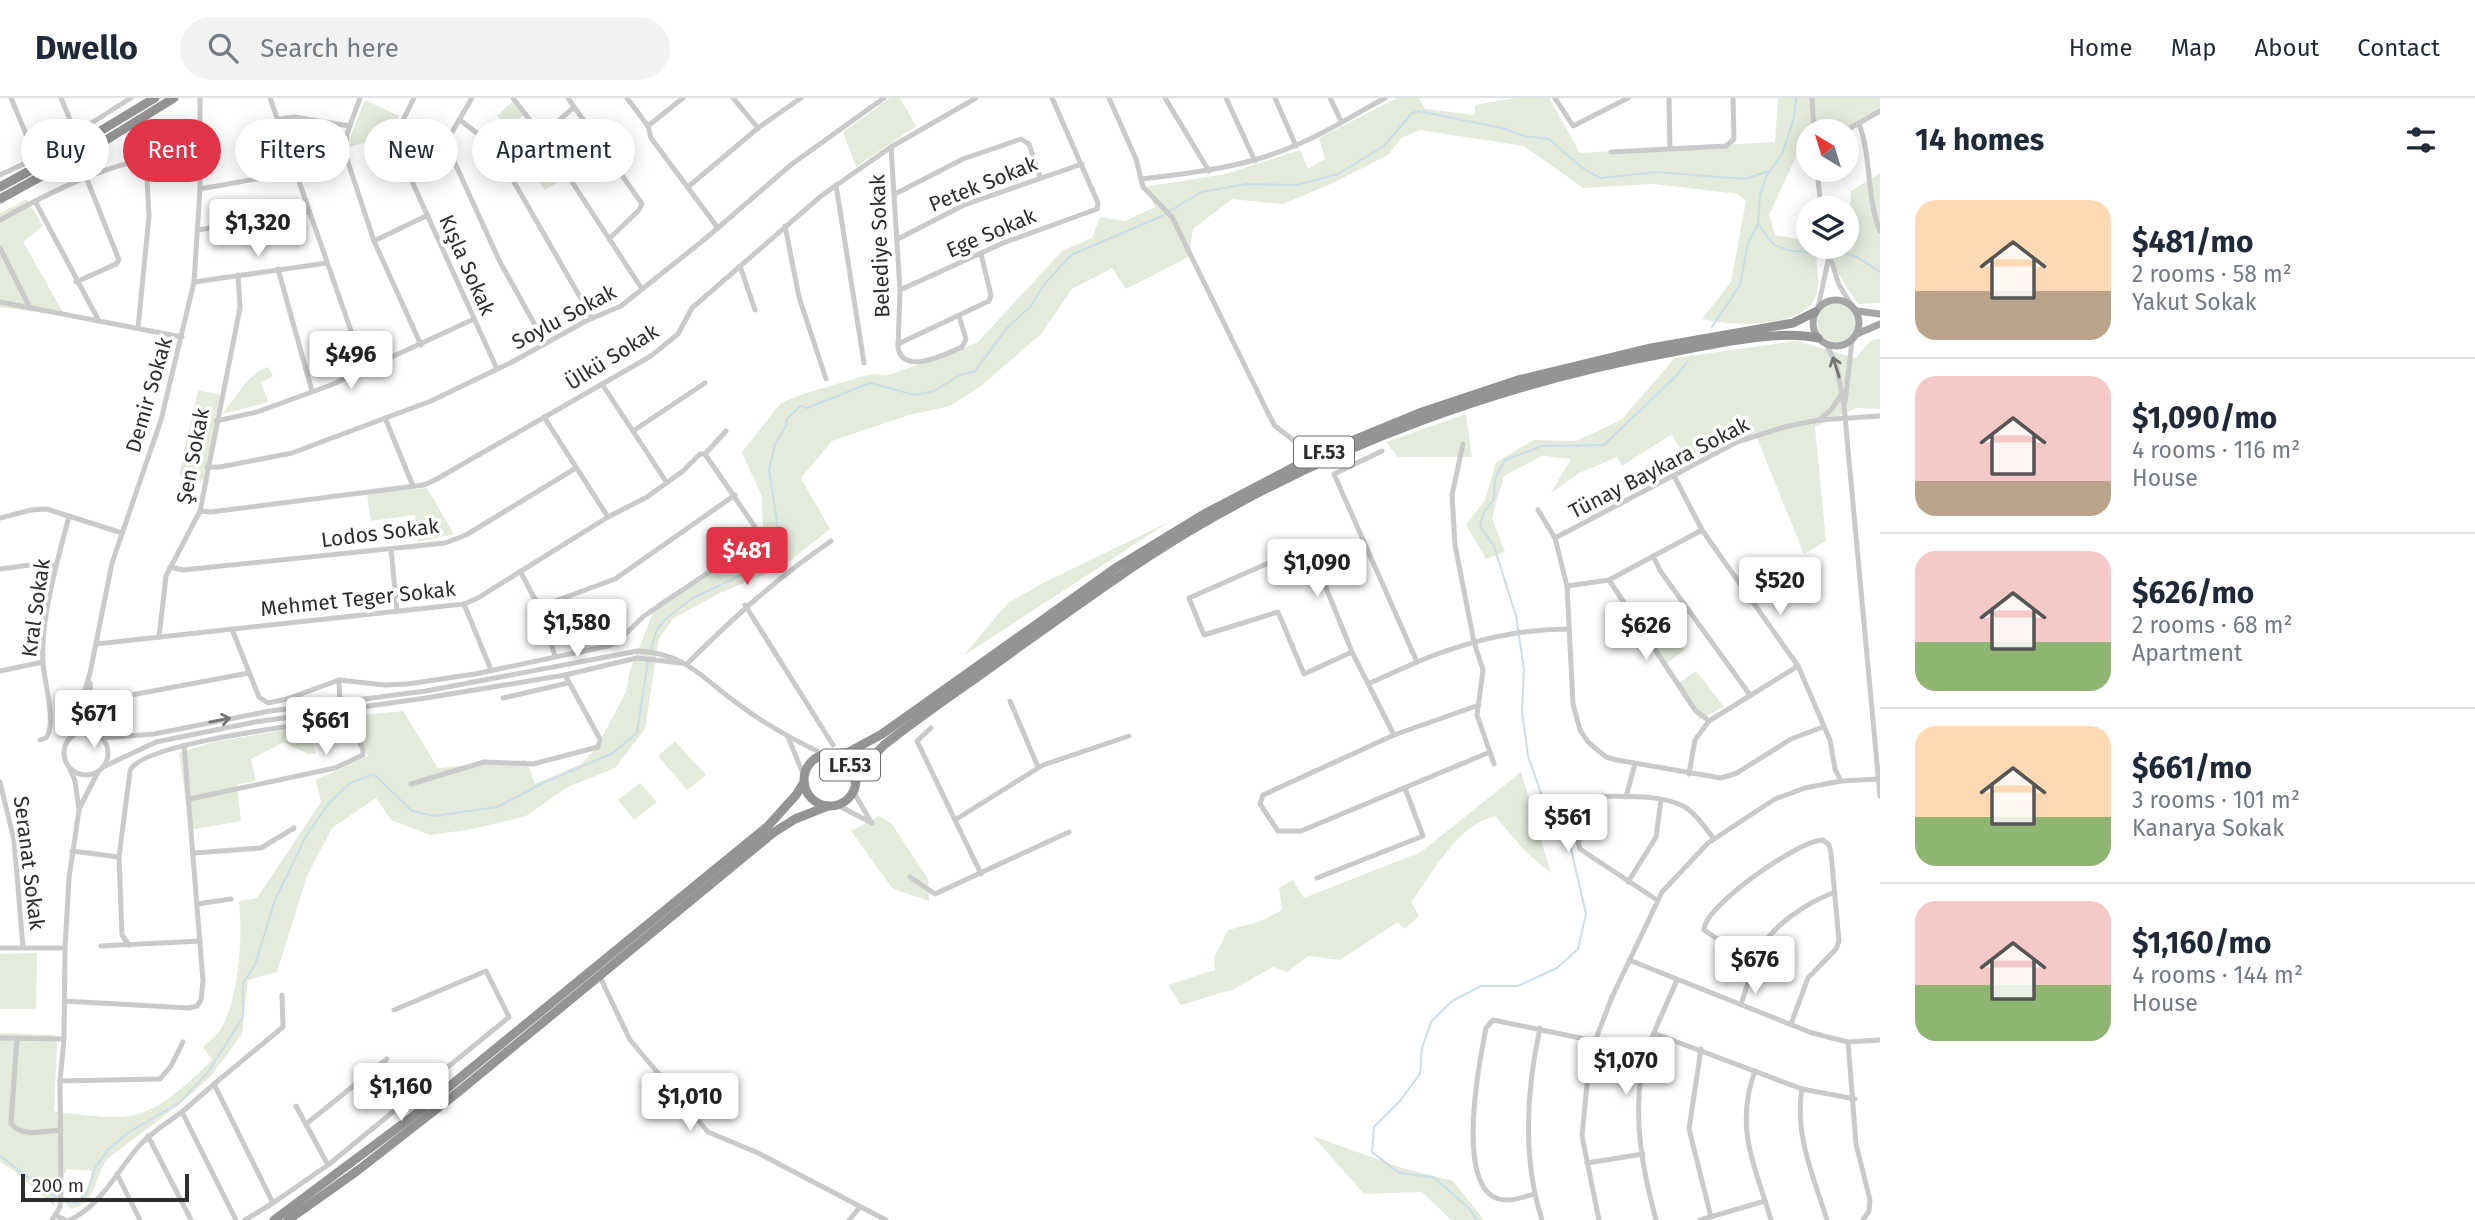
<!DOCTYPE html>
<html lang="en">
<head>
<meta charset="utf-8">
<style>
  :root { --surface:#fff; --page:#f2f2f3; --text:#1f2937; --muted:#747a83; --line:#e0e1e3; --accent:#e03449 }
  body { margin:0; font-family:"Fira Sans",sans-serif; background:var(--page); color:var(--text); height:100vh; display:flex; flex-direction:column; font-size:26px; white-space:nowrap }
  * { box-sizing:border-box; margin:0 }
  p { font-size:23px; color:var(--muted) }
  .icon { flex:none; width:38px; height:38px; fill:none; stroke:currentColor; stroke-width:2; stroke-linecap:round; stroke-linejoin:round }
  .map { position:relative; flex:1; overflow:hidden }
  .side { display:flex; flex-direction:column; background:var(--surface); width:595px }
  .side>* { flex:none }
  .top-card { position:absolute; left:21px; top:21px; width:665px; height:63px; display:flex; gap:14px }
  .needle { width:46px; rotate:322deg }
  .tools { position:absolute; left:1796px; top:21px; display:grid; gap:14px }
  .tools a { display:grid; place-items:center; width:63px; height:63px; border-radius:50%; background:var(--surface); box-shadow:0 4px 18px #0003; font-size:35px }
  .scale { position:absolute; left:21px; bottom:18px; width:168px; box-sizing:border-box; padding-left:7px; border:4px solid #2d2d2d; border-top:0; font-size:19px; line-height:24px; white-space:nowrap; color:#2d2d2d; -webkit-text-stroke:5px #fff; paint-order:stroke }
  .price { position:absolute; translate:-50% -60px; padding:0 16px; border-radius:7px; background:#fff; color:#222; font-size:23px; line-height:46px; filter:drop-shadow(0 2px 4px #0008) }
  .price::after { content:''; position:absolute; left:50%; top:42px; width:21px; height:16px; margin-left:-10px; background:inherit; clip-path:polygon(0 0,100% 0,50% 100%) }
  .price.current { background:var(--accent); color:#fff }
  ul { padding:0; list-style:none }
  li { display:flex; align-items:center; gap:21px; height:175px; padding:0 35px }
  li+li { border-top:2px solid var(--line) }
  li span { display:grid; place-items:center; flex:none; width:196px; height:140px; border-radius:21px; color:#555 }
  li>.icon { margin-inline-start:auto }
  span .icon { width:84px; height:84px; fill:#fffc; stroke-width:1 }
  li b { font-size:30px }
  h2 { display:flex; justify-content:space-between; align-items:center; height:84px; padding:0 35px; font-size:30px }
  .tag { padding:0 24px; border-radius:32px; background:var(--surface); box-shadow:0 4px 18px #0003; font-size:24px; line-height:63px }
  .tag.current { background:var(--accent); color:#fff }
  header { display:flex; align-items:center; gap:42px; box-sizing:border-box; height:98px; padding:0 35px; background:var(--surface); border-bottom:2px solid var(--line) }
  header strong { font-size:33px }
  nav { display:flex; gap:38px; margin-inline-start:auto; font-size:24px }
  .search { width:490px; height:63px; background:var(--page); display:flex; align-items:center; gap:18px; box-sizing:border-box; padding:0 24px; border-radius:38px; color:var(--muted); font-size:26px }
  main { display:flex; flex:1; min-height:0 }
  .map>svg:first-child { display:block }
</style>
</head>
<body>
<header>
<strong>Dwello</strong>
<div class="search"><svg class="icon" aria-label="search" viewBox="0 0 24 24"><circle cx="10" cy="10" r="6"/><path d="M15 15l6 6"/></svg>Search here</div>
<nav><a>Home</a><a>Map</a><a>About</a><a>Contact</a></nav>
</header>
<main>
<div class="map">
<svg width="1880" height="1122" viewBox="0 0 1880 1122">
  <rect width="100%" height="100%" fill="#fff"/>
  <g fill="#e4ebdb" fill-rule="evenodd">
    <path d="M890,0H900L916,28L856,69L843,34Z"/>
    <path d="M1397,0H1419L1425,11L1475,17V7L1515,0H1549L1580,55L1775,44L1778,0H1880V12L1846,33H1817L1816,30L1808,33L1769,117L1775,137L1808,143V149H1817C1814,165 1823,188 1814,202C1797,231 1729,228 1702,221L1731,184L1746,103L1738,96L1654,86L1583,90L1524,48L1420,32L1401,40L1388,57L1333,85L1283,106L1232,101L1193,131L1189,159L1126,191L1112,170L1072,191L1041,236L982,287L950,308L909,317L832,343L801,380L830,431L782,469L720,495L674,520L659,540L645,631L615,670L568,689L526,718L473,731L430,737L391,722L376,700L332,730L307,778L277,874L248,882L242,936L211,978L179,1007L108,1060C94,1078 97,1106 71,1111L65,1105L54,1104V1108L13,1072L0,1064V935L55,937L57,948L54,1013L62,1015C82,1016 103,1020 122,1019C158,1017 188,985 212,962L203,949C209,943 217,937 222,929C239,899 243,837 239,803L257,800L321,704L316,682L368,658L351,618L403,613L438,670L526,662L535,686L581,666L597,649L626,594L630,572L657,505L763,439L762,399L742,354L781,305L803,296L870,276L889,277L977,245L1062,153L1092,140L1100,119L1125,123L1155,109L1145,89L1225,76L1300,52L1308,71L1325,61L1319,40ZM67,1071L92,1073L87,1091L77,1103L55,1096L48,1089L57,1087Z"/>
    <path d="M365,2L399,18L390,37L349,49L351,37Z"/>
    <path d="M513,3L523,17L519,21L524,28L528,26L535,35L531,38L536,46L541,43L546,51L541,55L560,83L545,92L530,70L518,77L502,55L517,42L497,18Z"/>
    <path d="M1880,75V205L1858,206L1835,171L1833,149H1846V111L1850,108L1851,93Z"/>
    <path d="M27,101L43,128L23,144L65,218L0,209V115Z"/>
    <circle cx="1837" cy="224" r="20"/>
    <path d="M1880,241V311L1856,310L1815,329L1826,443L1804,456L1755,335L1688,364L1672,336L1622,368L1617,359L1579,375L1551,395L1571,361L1542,358L1504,378L1492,420L1505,454L1486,461L1466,427L1485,402L1496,364L1534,342L1576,343L1621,322L1675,260L1796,243L1856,260L1871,242Z"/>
    <path d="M268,269L273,278L261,285L268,304L222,316C237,300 246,276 268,269Z"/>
    <path d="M198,292L220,297L204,382L179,377Z"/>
    <path d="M1466,316L1472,359H1398L1386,344Z"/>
    <path d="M427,390L454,436L418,444L415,417L371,423L367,396Z"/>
    <path d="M1169,424L963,558L1008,505L1045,484Z"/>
    <path d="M1668,532L1685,552L1663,568L1647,545Z"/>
    <path d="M1696,573L1724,609L1699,621L1676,587Z"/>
    <path d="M309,628L316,656H308L284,644L251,661L256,683L237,686L241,723L190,732L179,655L214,644Z"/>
    <path d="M675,643L706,677L687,692L658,658Z"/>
    <path d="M1521,674L1551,775L1525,753L1495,718C1456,728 1434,773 1411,804L1419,818L1404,831L1398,824L1340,862L1308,858L1287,874L1273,869L1234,891L1181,907L1168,887L1215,872L1214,859L1228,832L1261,823L1282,812L1279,790L1293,782L1304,800L1421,754Z"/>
    <path d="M640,685L657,704L634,722L618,702Z"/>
    <path d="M879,718L892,726L928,781L929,803L893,791L851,733Z"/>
    <path d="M37,855L36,911H0V856Z"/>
    <path d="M1313,1038L1399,1069L1453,1083L1484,1122H1451L1422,1094L1364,1096Z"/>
  </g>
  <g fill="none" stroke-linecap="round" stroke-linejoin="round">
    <g stroke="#c8deea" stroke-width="2">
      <path d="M1796,0L1794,20L1782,56L1766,79L1760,97L1758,126L1774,147L1791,153L1825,155"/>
      <path d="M1831,154C1850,151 1864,164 1880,174"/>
      <path d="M1712,229L1740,187L1748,145L1758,126"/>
      <path d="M651,551L657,531L666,521L691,501L733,481L759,465L774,448L779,437L769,372L775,346L786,328L787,321L800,308L807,310L870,285L915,297L934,293L960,277L975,273L1007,230L1031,208L1043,188L1071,157L1162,118L1201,94L1247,86L1296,87L1338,76L1384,48L1412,15L1418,13L1502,30L1524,38L1549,41L1581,69L1600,80L1657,74L1745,81L1769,73"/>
      <path d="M0,1058L58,1101"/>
      <path d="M63,1103L77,1105L87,1095L95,1070L108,1052L129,1034L179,1005L209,973L243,919V885L255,867L275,802L306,738L329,705L350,685L374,676L412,713L434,718L497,709L543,685L613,655L637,635L648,563"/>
      <path d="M1477,1122L1469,1110L1433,1079L1399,1075L1372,1054L1374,1029L1400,1003L1420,976L1422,950L1431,924L1452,903L1481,888H1518L1557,870L1578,851L1586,816L1571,751L1543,701L1528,658L1522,613L1524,571L1516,518L1494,448L1480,428L1484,414L1494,401L1495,380L1505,362L1542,348L1604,347L1677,277L1688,263"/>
    </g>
    <g stroke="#cacaca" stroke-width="5">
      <path d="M11,0L36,60"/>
      <path d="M61,0L76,36"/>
      <path d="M270,0L365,273"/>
      <path d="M360,0L347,36L346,58L374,143L421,247"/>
      <path d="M414,0L395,38V46L497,271"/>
      <path d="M472,0L449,39L448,50L500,164L545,245"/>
      <path d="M513,0L542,38L642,191"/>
      <path d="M568,0L642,106L639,112L609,141"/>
      <path d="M627,0L648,28L651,40L718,130"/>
      <path d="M733,0L758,30"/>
      <path d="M1109,0L1136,61L1143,89L1172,119L1268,315L1275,328L1314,358"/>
      <path d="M1165,0L1209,73"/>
      <path d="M1226,0L1255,63"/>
      <path d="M1275,0L1296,48"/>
      <path d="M1330,0L1341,23"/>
      <path d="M1555,0L1573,28L1628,0"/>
      <path d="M1669,0L1670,51"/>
      <path d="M1812,0L1814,33"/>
      <path d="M280,21L294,19L350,28"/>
      <path d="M460,22L478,36L510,77L592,220"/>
      <path d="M1859,26C1872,60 1866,99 1880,133"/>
      <path d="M648,28L683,0"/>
      <path d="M1845,33L1880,13"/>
      <path d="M542,38L574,9"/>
      <path d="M891,49L900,192L898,250C904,278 946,256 962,249L966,241L959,218"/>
      <path d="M1611,54L1726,48L1734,41L1733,0"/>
      <path d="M1817,72L1821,110"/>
      <path d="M0,77L36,60L131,0"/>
      <path d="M1141,81C1193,75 1246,69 1294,48C1326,35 1355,16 1385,0"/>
      <path d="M836,87L864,265"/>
      <path d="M688,89L758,30L801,0"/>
      <path d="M200,91L295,74"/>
      <path d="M895,96L963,61L1021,41L1029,46L1040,79"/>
      <path d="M35,103L99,223"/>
      <path d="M0,122C61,88 127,55 198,56"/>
      <path d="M785,128L799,199L826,281"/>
      <path d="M198,132L309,114"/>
      <path d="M898,141L964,107L1082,66"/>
      <path d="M374,143L428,117"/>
      <path d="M1827,149L1839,187L1851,206"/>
      <path d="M0,150L30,210"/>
      <path d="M740,168L755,212"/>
      <path d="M278,171L312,293"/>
      <path d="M76,184L116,166L119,162L86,79"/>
      <path d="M194,184L327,165"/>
      <path d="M900,192L1003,145L1097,111L1098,105L1052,0"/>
      <path d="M0,204L182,239"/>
      <path d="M1818,210L1828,163"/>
      <path d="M138,230L149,118L146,62"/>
      <path d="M898,246L989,203L991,197L981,156"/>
      <path d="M1826,246L1836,265L1844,308L1880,698"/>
      <path d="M602,286L667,385"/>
      <path d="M1845,304L1852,243"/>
      <path d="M544,319L608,419"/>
      <path d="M385,320L413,388"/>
      <path d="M1819,322L1832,311L1842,295"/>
      <path d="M216,323L257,314L331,287L474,221"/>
      <path d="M633,333L705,285"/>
      <path d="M1463,346L1452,397L1455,447L1474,544L1483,572L1477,617L1494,666"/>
      <path d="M1382,353L1334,376L1417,564C1465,544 1516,531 1569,531"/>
      <path d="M705,356L726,333"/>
      <path d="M207,369H220L292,355L431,303L514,263L586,223L621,208L705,141L792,66L884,0"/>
      <path d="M1674,378L1702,432L1798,568L1830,642L1835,671L1841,683"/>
      <path d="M1538,412L1555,440L1567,488L1609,482L1702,432"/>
      <path d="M200,413L211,414L424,387L435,382L651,258L678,236L692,210L821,98L891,49L976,0"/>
      <path d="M0,420L31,412L47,411L122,435"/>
      <path d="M1555,440L1737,344L1784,329L1819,322L1880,318"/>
      <path d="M391,451L397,513"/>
      <path d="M1653,458L1661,474L1750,597"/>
      <path d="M170,469L183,472L445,445L466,437L576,370"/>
      <path d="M0,471L45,465L56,468"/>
      <path d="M520,473L539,509L555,558"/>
      <path d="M1609,482L1695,612L1709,623"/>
      <path d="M1567,488L1573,606L1580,632L1588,644L1606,659L1617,662L1721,680L1737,675L1791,641L1823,629"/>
      <path d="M464,506L491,572"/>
      <path d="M745,507L833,647"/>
      <path d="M539,509L615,481L735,397"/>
      <path d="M232,531L259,599L268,605L287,601L339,582L385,587L408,586L475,576L608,548L617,544L644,518L752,445L758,438L755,429L705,356"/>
      <path d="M159,539L166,478L200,413L240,210L238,177"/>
      <path d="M96,546L464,506L478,500L608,419L647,399L683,373L700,356H705"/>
      <path d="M1352,554L1304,576L1278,514L1204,537L1189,500L1305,449L1310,450L1352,554L1394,637"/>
      <path d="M687,566C735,518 776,481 831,443"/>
      <path d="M0,573L43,564"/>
      <path d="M339,582L340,607"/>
      <path d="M90,585V612L99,637"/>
      <path d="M1370,585L1417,564"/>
      <path d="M503,600L568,585"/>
      <path d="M110,601L249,575"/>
      <path d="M1010,603L1038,669"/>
      <path d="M1479,607L1394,637L1263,697L1260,706L1278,733H1301L1490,654"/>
      <path d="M931,630L917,643L981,776"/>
      <circle cx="86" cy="655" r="22"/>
      <path d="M71,639L90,575L112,465L161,322L194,184L200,91V0"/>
      <path d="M788,639L804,678"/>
      <path d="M101,640L154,636L270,613L426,593L638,553C689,556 703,582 741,608C767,628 796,643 825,657"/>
      <path d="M40,642L46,640C57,626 44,583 43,565C40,524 58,459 69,419"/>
      <path d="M103,669L156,644L255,624L426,600L565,577L637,560L681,565"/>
      <path d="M1689,676L1695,642L1709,623L1798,568"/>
      <path d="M0,684L14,742L23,849"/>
      <path d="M411,686L484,664L533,666L598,649L600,641L565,577"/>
      <path d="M853,693L871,724"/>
      <path d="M1626,699L1635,666"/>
      <path d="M837,707L872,725"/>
      <path d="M80,709L98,674"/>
      <path d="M955,722L1043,667L1129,638"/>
      <path d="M72,753L119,759"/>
      <path d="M194,755L261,750L294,730"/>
      <path d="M910,779L935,796L1069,734"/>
      <path d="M1317,780L1423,738L1405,690"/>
      <path d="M1628,784L1656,739L1661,702"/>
      <path d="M1657,802L1580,751L1578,744L1595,723L1599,698C1625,699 1659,696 1683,708C1696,715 1705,730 1714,741"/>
      <path d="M197,806L231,801"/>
      <path d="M129,847L122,837L119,759L130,673C139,645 308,626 342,621L348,622L363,651V657L335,670L189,701"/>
      <path d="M101,848L200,843"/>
      <path d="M0,850H65"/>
      <path d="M1758,857L1716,840L1704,832C1704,808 1799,742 1823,742L1829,747L1831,755L1839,843L1836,851L1808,880L1791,926"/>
      <path d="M1629,862L1812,935L1848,944L1880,942"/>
      <path d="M599,877L630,942L708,1034L758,1055L886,1122"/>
      <path d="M64,903L189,910L197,908L201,902L203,883L184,647"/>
      <path d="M1741,906C1747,889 1751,871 1759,854C1772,827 1808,804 1835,794"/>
      <path d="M1540,930C1526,994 1522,1059 1542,1122"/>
      <path d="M1656,936L1802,991L1855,1001"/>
      <path d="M0,940L64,941"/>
      <path d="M17,940L11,1025C21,1040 45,1033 61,1032"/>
      <path d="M1848,944L1856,1046L1870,1102L1869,1113L1863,1122"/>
      <path d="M1701,951L1689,1031L1711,1119"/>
      <path d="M1755,973C1734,1030 1755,1067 1771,1122"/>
      <path d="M60,983L160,981L171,968L183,944"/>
      <path d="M214,986L283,929L282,897"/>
      <path d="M1802,991C1794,1036 1814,1080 1827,1122"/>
      <path d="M296,1008L328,1067"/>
      <path d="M182,1014L214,986L273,1105L245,1122"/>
      <path d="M306,1026L387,961"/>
      <path d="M148,1038L191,1122"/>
      <path d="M1587,1065L1643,1056"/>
      <path d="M117,1076L140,1122"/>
      <path d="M1534,1096C1522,1100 1504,1106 1492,1098C1458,1075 1479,965 1486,930L1493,922L1595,943"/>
      <path d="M273,1105L328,1067L509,919L486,873L394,912"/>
      <path d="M55,1117L65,1122"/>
      <path d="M52,1122L60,1109L61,1095L60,983L64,941L65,850L69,780L79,712L75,683L69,669"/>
      <path d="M70,1122C101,1107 117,1074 138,1049C150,1035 167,1025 182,1014L236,1122"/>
      <path d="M849,1122L860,1109"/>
      <path d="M1599,1122L1582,1038L1590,956L1612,899L1662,794L1708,745L1775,701L1805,690L1841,683L1878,681"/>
      <path d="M1656,1122C1643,1074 1633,1022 1642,973C1648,942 1665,911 1677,882"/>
      <path d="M1700,1122L1765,1103"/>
    </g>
    <g stroke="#a5a5a5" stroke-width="7">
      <circle cx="1836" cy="225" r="23"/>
      <path d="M1857,213L1880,216"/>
      <path d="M1857,236L1880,226"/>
    </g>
    <g stroke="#949494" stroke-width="9">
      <path d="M0,89L77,47L155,0"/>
      <path d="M0,101L98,47L174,0"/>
      <circle cx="830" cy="682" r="26"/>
      <path d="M833,657L849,654L882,636L1117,469L1204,416L1315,358L1422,314L1518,282L1651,250L1793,225L1815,214"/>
      <path d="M855,684L865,667L884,647C924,615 967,587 1008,557C1067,515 1125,472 1188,434C1334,347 1499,286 1667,255C1711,247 1775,231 1818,240"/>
      <path d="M274,1122L412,1019L768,728L796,697L804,684"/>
      <path d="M288,1122L357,1073L457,995L773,735L795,721L828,708"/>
    </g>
  </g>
  <defs><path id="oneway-shaft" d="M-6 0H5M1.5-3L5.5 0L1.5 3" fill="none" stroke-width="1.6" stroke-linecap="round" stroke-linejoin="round" transform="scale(1.75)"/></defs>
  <g stroke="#747474">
    <use href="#oneway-shaft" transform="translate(1836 269) rotate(-108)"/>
    <use href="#oneway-shaft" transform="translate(220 622) rotate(-11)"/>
  </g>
  <g text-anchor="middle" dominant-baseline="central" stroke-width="7" stroke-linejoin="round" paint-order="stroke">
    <g fill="#fff" stroke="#6c6c6c" stroke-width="2">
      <rect x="1294" y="338.5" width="60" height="31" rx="5"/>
      <rect x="820" y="651.5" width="60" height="31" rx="5"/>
    </g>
    <g font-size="19" font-weight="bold" fill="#2d2d2d">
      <text x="1324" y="354">LF.53</text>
      <text x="850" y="667">LF.53</text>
    </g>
    <g font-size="21" fill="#2d2d2d" stroke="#fff">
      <text transform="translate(983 86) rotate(-22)">Petek Sokak</text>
      <text transform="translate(991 135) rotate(-23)">Ege Sokak</text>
      <text transform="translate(880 148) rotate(-92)">Belediye Sokak</text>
      <text transform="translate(467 167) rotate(66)">Kışla Sokak</text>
      <text transform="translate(564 219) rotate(-28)">Soylu Sokak</text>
      <text transform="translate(612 259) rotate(-32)">Ülkü Sokak</text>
      <text transform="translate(149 297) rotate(-74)">Demir Sokak</text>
      <text transform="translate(193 358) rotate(-79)">Şen Sokak</text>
      <text transform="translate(1659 370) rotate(-27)">Tünay Baykara Sokak</text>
      <text transform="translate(380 435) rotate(-7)">Lodos Sokak</text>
      <text transform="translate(358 501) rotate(-6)">Mehmet Teger Sokak</text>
      <text transform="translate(36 510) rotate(-82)">Kral Sokak</text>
      <text transform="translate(29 765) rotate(83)">Seranat Sokak</text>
    </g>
  </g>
</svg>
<div class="tools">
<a><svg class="needle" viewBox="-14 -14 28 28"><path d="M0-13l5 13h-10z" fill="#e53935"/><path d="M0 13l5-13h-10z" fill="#747a83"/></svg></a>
<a><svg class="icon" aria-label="layers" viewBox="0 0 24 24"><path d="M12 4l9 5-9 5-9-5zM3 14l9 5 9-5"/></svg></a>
</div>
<div class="scale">200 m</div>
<b class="price" style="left:258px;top:161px">$1,320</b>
<b class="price" style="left:351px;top:293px">$496</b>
<b class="price current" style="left:747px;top:489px">$481</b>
<b class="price" style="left:1317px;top:501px">$1,090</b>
<b class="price" style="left:1780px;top:519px">$520</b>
<b class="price" style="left:577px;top:561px">$1,580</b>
<b class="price" style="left:1646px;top:564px">$626</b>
<b class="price" style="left:94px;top:652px">$671</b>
<b class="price" style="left:326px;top:659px">$661</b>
<b class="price" style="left:1568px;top:756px">$561</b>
<b class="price" style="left:1755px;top:898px">$676</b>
<b class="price" style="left:1626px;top:999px">$1,070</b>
<b class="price" style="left:401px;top:1025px">$1,160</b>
<b class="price" style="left:690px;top:1035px">$1,010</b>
<div class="top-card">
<a class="tag">Buy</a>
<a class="tag current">Rent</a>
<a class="tag">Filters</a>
<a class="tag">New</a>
<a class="tag">Apartment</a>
</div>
</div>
<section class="side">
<h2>14 homes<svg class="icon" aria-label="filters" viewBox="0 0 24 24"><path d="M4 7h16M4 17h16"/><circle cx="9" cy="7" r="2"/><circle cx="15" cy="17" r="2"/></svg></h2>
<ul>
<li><span style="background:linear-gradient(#ffd9b3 65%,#b9a48a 0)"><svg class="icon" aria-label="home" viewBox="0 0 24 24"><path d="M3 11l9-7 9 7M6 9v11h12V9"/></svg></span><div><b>$481/mo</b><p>2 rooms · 58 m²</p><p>Yakut Sokak</p></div></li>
<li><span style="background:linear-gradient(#f6c9c9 75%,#b9a48a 0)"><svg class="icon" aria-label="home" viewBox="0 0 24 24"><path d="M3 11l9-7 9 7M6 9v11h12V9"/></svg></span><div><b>$1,090/mo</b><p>4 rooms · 116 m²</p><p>House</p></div></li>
<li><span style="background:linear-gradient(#f6c9c9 65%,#8fb573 0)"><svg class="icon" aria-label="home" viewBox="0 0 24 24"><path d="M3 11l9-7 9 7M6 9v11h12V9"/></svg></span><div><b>$626/mo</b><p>2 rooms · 68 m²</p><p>Apartment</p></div></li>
<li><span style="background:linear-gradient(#ffd9b3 65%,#8fb573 0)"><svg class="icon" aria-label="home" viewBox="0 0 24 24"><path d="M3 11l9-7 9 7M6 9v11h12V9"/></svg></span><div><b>$661/mo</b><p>3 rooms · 101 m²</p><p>Kanarya Sokak</p></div></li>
<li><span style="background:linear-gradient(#f6c9c9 60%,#8fb573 0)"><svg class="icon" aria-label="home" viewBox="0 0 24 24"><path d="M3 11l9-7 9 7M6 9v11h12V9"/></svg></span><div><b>$1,160/mo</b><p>4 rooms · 144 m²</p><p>House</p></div></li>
</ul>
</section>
</main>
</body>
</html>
